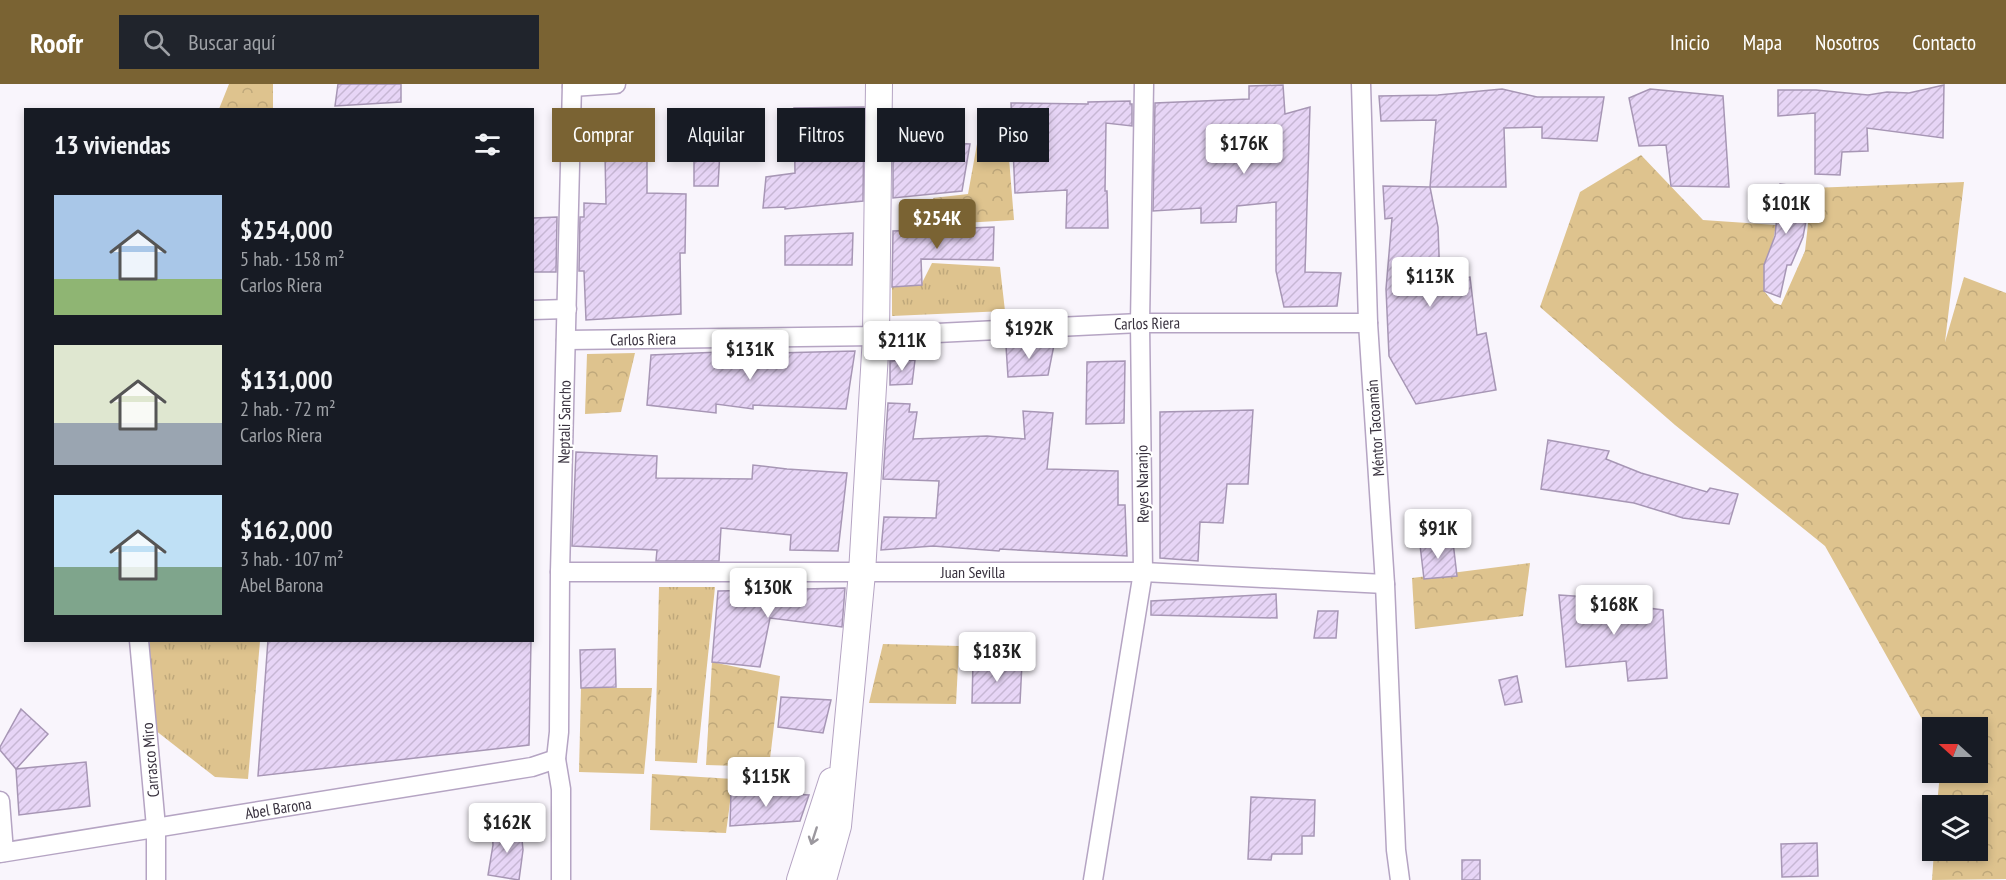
<!DOCTYPE html>
<html lang="es">
<head>
<meta charset="utf-8">
<style>
  :root { --surface:#171b24; --page:#20242c; --text:#f1f3f6; --muted:#9ea1a6; --accent:#7a6333 }
  body { margin:0; font-family:"PT Sans Narrow",sans-serif; background:var(--page); color:var(--text); height:100vh; display:flex; flex-direction:column; font-size:22px; white-space:nowrap }
  * { box-sizing:border-box; margin:0 }
  p { font-size:20px; color:var(--muted) }
  .icon { flex:none; width:33px; height:33px; fill:none; stroke:currentColor; stroke-width:2; stroke-linecap:round; stroke-linejoin:round }
  .map { position:relative; flex:1; overflow:hidden }
  .details { position:absolute; left:24px; top:24px; width:510px; height:534px; display:flex; flex-direction:column; background:var(--surface); border-radius:0px; box-shadow:0 3px 9px #0003 }
  .details>* { flex:none }
  .banner { position:absolute; left:552px; top:24px; width:570px; height:54px; display:flex; gap:12px }
  .needle { width:39px; rotate:291deg }
  .buttons { position:absolute; left:1922px; top:633px; display:grid; gap:12px }
  .buttons a { display:grid; place-items:center; width:66px; height:66px; border-radius:0px; background:var(--surface); box-shadow:0 3px 9px #0003; font-size:30px }
  .price { position:absolute; translate:-50% -51px; padding:0 14px; border-radius:6px; background:#fff; color:#222; font-size:20px; line-height:39px; filter:drop-shadow(0 2px 3px #0008) }
  .price::after { content:''; position:absolute; left:50%; top:36px; width:18px; height:14px; margin-left:-9px; background:inherit; clip-path:polygon(0 0,100% 0,50% 100%) }
  .price.on { background:var(--accent); color:#fff }
  ul { padding:0; list-style:none }
  li { display:flex; align-items:center; gap:18px; height:150px; padding:0 30px }
  li span { display:grid; place-items:center; flex:none; width:168px; height:120px; border-radius:0px; color:#555 }
  li>.icon { margin-inline-start:auto }
  span .icon { width:72px; height:72px; fill:#fffc; stroke-width:1 }
  li b { font-size:26px }
  h2 { display:flex; justify-content:space-between; align-items:center; height:72px; padding:0 30px; font-size:26px }
  .chip { padding:0 21px; border-radius:0px; background:var(--surface); box-shadow:0 3px 9px #0003; font-size:21px; line-height:54px }
  .chip.on { background:var(--accent); color:#fff }
  header { display:flex; align-items:center; gap:36px; box-sizing:border-box; height:84px; padding:0 30px; background:var(--accent); color:#fff }
  header strong { font-size:28px }
  nav { display:flex; gap:33px; margin-inline-start:auto; font-size:21px }
  .search { width:420px; height:54px; background:var(--page); display:flex; align-items:center; gap:15px; box-sizing:border-box; padding:0 21px; border-radius:0px; color:var(--muted); font-size:22px }
  .map>svg:first-child { display:block }
</style>
</head>
<body>
<header>
<strong>Roofr</strong>
<div class="search"><svg class="icon" aria-label="search" viewBox="0 0 24 24"><circle cx="10" cy="10" r="6"/><path d="M15 15l6 6"/></svg>Buscar aquí</div>
<nav><a>Inicio</a><a>Mapa</a><a>Nosotros</a><a>Contacto</a></nav>
</header>
<div class="map">
<svg width="2006" height="796" viewBox="0 0 2006 796">
  <defs>
    <pattern id="grass-tufts" width="24" height="20" patternUnits="userSpaceOnUse" patternTransform="scale(1.5)"><rect width="24" height="20" fill="#dec38e"/><path d="M3 7l-1-3M5 7V3M7 7l1-3M15 17l-1-3M17 17v-4M19 17l1-3" fill="none" stroke="#bfa87b"/></pattern>
    <pattern id="forest-crowns" width="20" height="18" patternUnits="userSpaceOnUse" patternTransform="scale(1.5)"><rect width="20" height="18" fill="#dec38e"/><path d="M2 6a3 3 0 1 1 6 0M12 15a3 3 0 1 1 6 0" fill="none" stroke="#bfa87b"/></pattern>
    <pattern id="building-hatch" width="6" height="6" patternUnits="userSpaceOnUse" patternTransform="scale(1.5)"><rect width="6" height="6" fill="#e7d5f6"/><path d="M-1 1l2-2M0 6l6-6M5 7l2-2" fill="none" stroke="#c7b7d4"/></pattern>
  </defs>
  <rect width="100%" height="100%" fill="#f9f5fc"/>
  <g fill="url(#grass-tufts)">
    <path d="M932,179L1000,183L1005,227L892,232V203L921,201Z"/>
    <path d="M659,503H715L697,679L655,677Z"/>
    <path d="M150,557H260L248,695L215,693L146,639Z"/>
  </g>
  <g fill="url(#forest-crowns)">
    <path d="M229,0H273V25H219Z"/>
    <path d="M977,60L1008,62L1014,136L946,140L933,114L968,110Z"/>
    <path d="M1641,71L1703,136L1776,141L1764,207L1774,219L1781,221L1805,167L1812,104L1964,98L1945,258L1964,193L2006,209V795L1932,796L1934,767L1977,766V722L1937,721L1940,689L1977,688V644H1932V653L1825,462L1675,341L1540,223L1580,108Z"/>
    <path d="M635,269L621,328L585,330L587,270Z"/>
    <path d="M1530,479L1523,532L1415,545L1412,494Z"/>
    <path d="M883,560L959,562L956,620L869,619Z"/>
    <path d="M712,578L780,592L769,683L706,681Z"/>
    <path d="M581,604H652L644,690L579,688Z"/>
    <path d="M652,690L733,695L726,749L650,746Z"/>
  </g>
  <g fill="url(#building-hatch)" stroke="#a796b5" stroke-width="1.5">
    <path d="M338,0H401V18L335,22Z"/>
    <path d="M1283,1L1285,30L1310,23L1305,188L1341,189L1337,222L1284,223L1276,187V118L1237,122L1236,138L1201,139V124L1153,127L1155,19L1249,15V2Z"/>
    <path d="M1944,1L1943,54L1867,44L1868,67L1842,68L1840,91L1815,90V29L1778,32V6H1816L1868,11L1887,8L1909,9Z"/>
    <path d="M1502,5L1537,13H1604L1597,57L1542,54V43L1504,44L1506,103H1430L1436,36L1381,37L1379,12L1438,11Z"/>
    <path d="M1650,5L1723,12L1729,103L1671,102L1666,61L1639,62L1629,14Z"/>
    <path d="M1130,17V20H1132V42L1106,39L1105,107H1107L1108,144H1066L1067,106L1015,109L1011,19L1088,20V18Z"/>
    <path d="M864,23L863,117L785,125V123L763,124L766,93L795,89L794,24Z"/>
    <path d="M893,56L970,60L962,107L893,114Z"/>
    <path d="M694,66L720,67L718,102H694Z"/>
    <path d="M605,71L647,75V109L686,110L685,169H680L681,230L586,236L584,187H579L580,133H584V119L606,120Z"/>
    <path d="M1780,100L1812,104L1803,153L1791,181H1787L1780,213L1764,207V181L1775,152Z"/>
    <path d="M1383,102L1430,103L1438,143L1440,197L1470,193L1477,251L1486,249L1496,306L1416,320L1389,272L1386,205L1392,134L1385,135Z"/>
    <path d="M557,133L556,188H533V134Z"/>
    <path d="M994,143L993,176L921,175L922,201L892,203L893,147Z"/>
    <path d="M853,149L852,181H785V152Z"/>
    <path d="M1054,261L1048,291L1008,293L1006,262Z"/>
    <path d="M855,267L846,325L753,321V325L716,320V329L647,321L651,271L720,268L776,280V269Z"/>
    <path d="M915,276L912,300L890,301V277Z"/>
    <path d="M1125,277L1124,339L1086,340L1087,278Z"/>
    <path d="M888,319L910,320L909,328H917L913,355L987,352L1025,355L1023,327L1053,329L1047,385L1118,387V421H1125L1127,472L1000,465L999,467L933,462L881,466L884,433L936,434L939,397L883,395Z"/>
    <path d="M1253,326L1248,400H1227L1223,439L1200,438L1198,477L1160,474V328Z"/>
    <path d="M1548,356L1609,367L1606,375L1641,389L1707,408L1710,404L1738,410L1729,440L1683,434L1634,419L1541,405Z"/>
    <path d="M576,368L657,372L656,394L752,395L753,381L787,385L847,389L838,467L790,466L791,451L721,444L719,477H656L657,466L572,462Z"/>
    <path d="M1453,458L1457,492L1424,495L1420,461Z"/>
    <path d="M845,504L842,543L770,534L760,583L712,578L718,507Z"/>
    <path d="M1276,510L1277,534L1151,531V517Z"/>
    <path d="M1559,511L1588,513L1589,516L1663,526L1667,594L1628,597L1626,577L1566,583Z"/>
    <path d="M1318,527H1338L1336,554H1314Z"/>
    <path d="M268,556H531L529,661L258,692Z"/>
    <path d="M615,565L616,603L581,604L580,566Z"/>
    <path d="M973,579H1022L1020,619H972Z"/>
    <path d="M1517,592L1522,618L1505,621L1499,596Z"/>
    <path d="M781,613L831,616L823,649L778,643Z"/>
    <path d="M21,625L48,650L16,685L0,666V663Z"/>
    <path d="M86,678L90,722L19,731L16,685Z"/>
    <path d="M731,707L809,711L800,737L730,742Z"/>
    <path d="M1251,713L1315,716L1314,752H1302V770H1272L1271,776L1248,775Z"/>
    <path d="M492,746H521L523,766L519,796L488,791L493,761Z"/>
    <path d="M1817,759L1818,792L1782,793L1781,760Z"/>
    <rect x="1462" y="776" width="18" height="20"/>
  </g>
  <g fill="none" stroke-linecap="round" stroke-linejoin="round">
    <g stroke="#b5a4c3" stroke-width="21">
      <g id="street">
        <path d="M1361,0L1368,239L1385,500L1396,766L1400,796"/>
        <path d="M572,3L616,0"/>
        <path d="M532,226L567,225"/>
        <path d="M566,256L876,252L1140,239H1368"/>
        <path d="M560,488H1143L1385,500"/>
        <path d="M139,556L156,743V796"/>
        <path d="M0,717L4,768"/>
        <path d="M0,769L532,683L556,675"/>
        <path d="M561,796V705L556,675L559,648L560,488L572,0"/>
        <path d="M1093,796L1143,488L1140,239L1144,0"/>
      </g>
    </g>
    <g stroke="#b5a4c3" stroke-width="28">
      <g id="secondary">
        <path d="M800,796L832,697"/>
        <path d="M823,796L838,742L862,489L876,252L879,0"/>
      </g>
    </g>
    <use href="#street" stroke="#fff" stroke-width="18"/>
    <use href="#secondary" stroke="#fff" stroke-width="26"/>
  </g>
  <defs><path id="oneway-shaft" d="M-6 0H5M1.5-3L5.5 0L1.5 3" fill="none" stroke-width="1.6" stroke-linecap="round" stroke-linejoin="round" transform="scale(1.5)"/></defs>
  <use stroke="#9b989e" href="#oneway-shaft" transform="translate(814 752) rotate(108)"/>
  <g text-anchor="middle" dominant-baseline="central" stroke-width="4.5" stroke-linejoin="round" paint-order="stroke">
    <g font-size="16" fill="#37303d" stroke="#fff">
      <text transform="translate(1147 239) rotate(-1)">Carlos Riera</text>
      <text transform="translate(643 255) rotate(-1)">Carlos Riera</text>
      <text transform="translate(564 338) rotate(-89)">Neptali Sancho</text>
      <text transform="translate(1375 344) rotate(-94)">Méntor Tacoamán</text>
      <text transform="translate(1142 400) rotate(-91)">Reyes Naranjo</text>
      <text x="973" y="488">Juan Sevilla</text>
      <text transform="translate(150 676) rotate(-95)">Carrasco Miro</text>
      <text transform="translate(278 724) rotate(-9)">Abel Barona</text>
    </g>
  </g>
</svg>
<div class="buttons">
<a><svg class="needle" viewBox="-14 -14 28 28"><path d="M0-13l5 13h-10z" fill="#e53935"/><path d="M0 13l5-13h-10z" fill="#9ea1a6"/></svg></a>
<a><svg class="icon" aria-label="layers" viewBox="0 0 24 24"><path d="M12 4l9 5-9 5-9-5zM3 14l9 5 9-5"/></svg></a>
</div>
<b class="price" style="left:1244px;top:91px">$176K</b>
<b class="price" style="left:1786px;top:151px">$101K</b>
<b class="price on" style="left:937px;top:166px">$254K</b>
<b class="price" style="left:1430px;top:224px">$113K</b>
<b class="price" style="left:1029px;top:276px">$192K</b>
<b class="price" style="left:902px;top:288px">$211K</b>
<b class="price" style="left:750px;top:297px">$131K</b>
<b class="price" style="left:1438px;top:476px">$91K</b>
<b class="price" style="left:768px;top:535px">$130K</b>
<b class="price" style="left:1614px;top:552px">$168K</b>
<b class="price" style="left:997px;top:599px">$183K</b>
<b class="price" style="left:766px;top:724px">$115K</b>
<b class="price" style="left:507px;top:770px">$162K</b>
<div class="banner">
<a class="chip on">Comprar</a>
<a class="chip">Alquilar</a>
<a class="chip">Filtros</a>
<a class="chip">Nuevo</a>
<a class="chip">Piso</a>
</div>
<section class="details">
<h2>13 viviendas<svg class="icon" aria-label="filters" viewBox="0 0 24 24"><path d="M4 7h16M4 17h16"/><circle cx="9" cy="7" r="2"/><circle cx="15" cy="17" r="2"/></svg></h2>
<ul>
<li><span style="background:linear-gradient(#a9c7e8 70%,#8fb573 0)"><svg class="icon" aria-label="home" viewBox="0 0 24 24"><path d="M3 11l9-7 9 7M6 9v11h12V9"/></svg></span><div><b>$254,000</b><p>5 hab. · 158 m²</p><p>Carlos Riera</p></div></li>
<li><span style="background:linear-gradient(#dfe7d0 65%,#9aa5b1 0)"><svg class="icon" aria-label="home" viewBox="0 0 24 24"><path d="M3 11l9-7 9 7M6 9v11h12V9"/></svg></span><div><b>$131,000</b><p>2 hab. · 72 m²</p><p>Carlos Riera</p></div></li>
<li><span style="background:linear-gradient(#bfe0f5 60%,#7fa58c 0)"><svg class="icon" aria-label="home" viewBox="0 0 24 24"><path d="M3 11l9-7 9 7M6 9v11h12V9"/></svg></span><div><b>$162,000</b><p>3 hab. · 107 m²</p><p>Abel Barona</p></div></li>
</ul>
</section>
</div>
</body>
</html>
